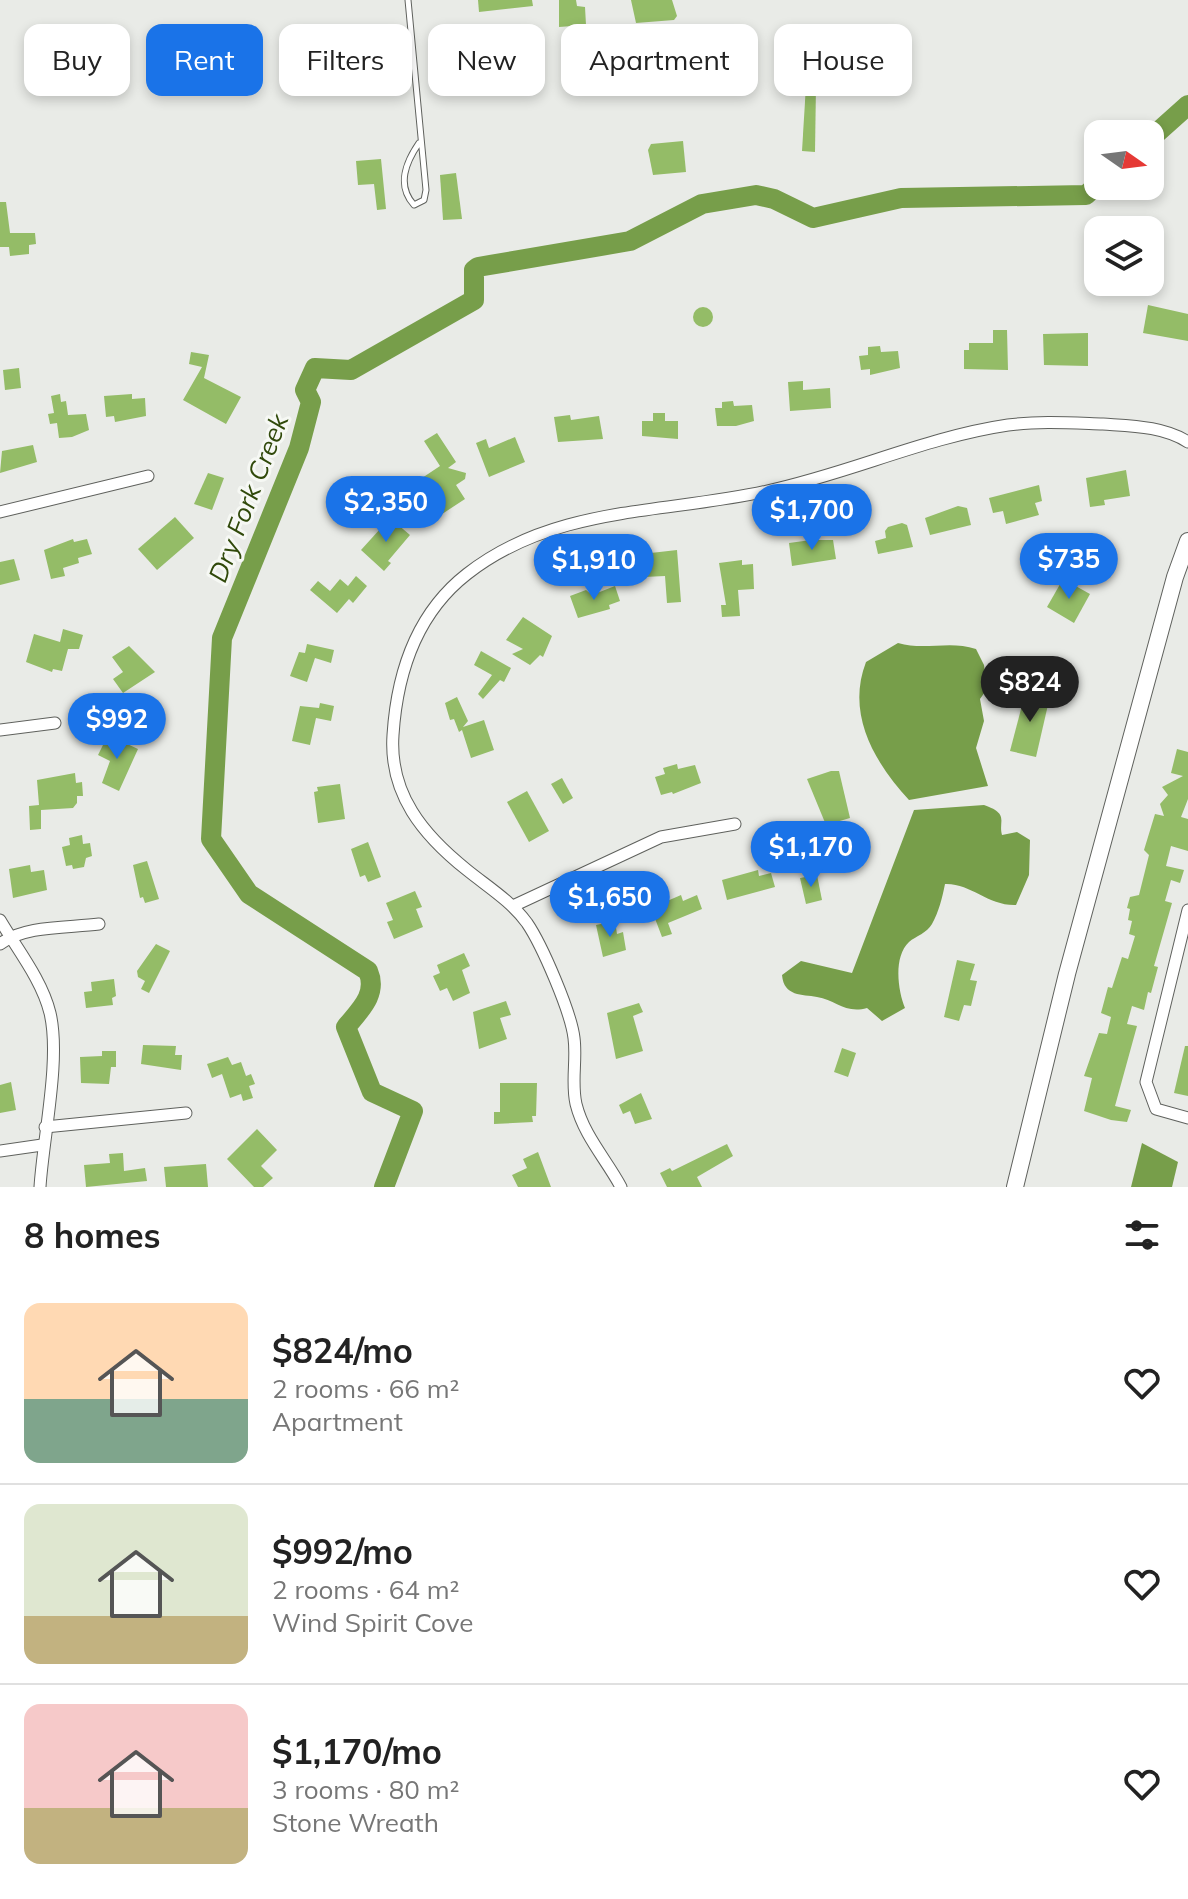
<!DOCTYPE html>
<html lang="en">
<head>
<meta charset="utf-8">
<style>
  :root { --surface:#fff; --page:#f2f2f2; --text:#222; --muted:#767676; --line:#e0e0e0; --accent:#1a73e8 }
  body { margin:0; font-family:Mulish,sans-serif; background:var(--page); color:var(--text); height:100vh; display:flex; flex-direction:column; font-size:30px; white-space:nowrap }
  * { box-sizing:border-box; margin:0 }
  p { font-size:26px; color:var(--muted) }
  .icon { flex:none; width:44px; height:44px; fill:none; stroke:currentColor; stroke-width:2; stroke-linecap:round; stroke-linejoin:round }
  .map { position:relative; height:1187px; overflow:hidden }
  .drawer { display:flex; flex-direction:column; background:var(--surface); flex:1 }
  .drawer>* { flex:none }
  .banner { position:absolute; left:24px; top:24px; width:1140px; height:72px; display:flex; gap:16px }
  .needle { width:52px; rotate:104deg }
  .controls { position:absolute; left:1084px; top:120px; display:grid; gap:16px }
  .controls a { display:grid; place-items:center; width:80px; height:80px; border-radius:16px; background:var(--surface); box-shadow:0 4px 12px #0003; font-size:40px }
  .price { position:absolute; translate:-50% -68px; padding:0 18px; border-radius:28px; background:var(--accent); color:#fff; font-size:26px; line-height:52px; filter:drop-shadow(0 2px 4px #0008) }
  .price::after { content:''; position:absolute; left:50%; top:48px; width:24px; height:18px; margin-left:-12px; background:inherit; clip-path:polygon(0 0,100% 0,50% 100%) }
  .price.current { background:#222; color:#fff }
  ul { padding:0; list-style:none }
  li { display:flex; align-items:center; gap:24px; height:200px; padding:0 24px }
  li+li { border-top:2px solid var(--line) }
  li span { display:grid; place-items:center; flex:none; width:224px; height:160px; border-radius:16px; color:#555 }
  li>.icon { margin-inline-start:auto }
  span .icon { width:96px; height:96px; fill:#fffc; stroke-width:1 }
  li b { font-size:34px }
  h2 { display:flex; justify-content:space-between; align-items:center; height:96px; padding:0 24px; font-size:34px }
  .tag { padding:0 28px; border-radius:16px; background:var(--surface); box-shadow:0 4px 12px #0003; font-size:28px; line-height:72px }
  .tag.current { background:var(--accent); color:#fff }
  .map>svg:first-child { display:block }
</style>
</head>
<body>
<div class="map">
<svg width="1188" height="1187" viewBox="0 0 1188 1187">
  <rect width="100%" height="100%" fill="#e9ebe7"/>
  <g fill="#779e4a">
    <path d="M898,643C925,651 949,640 976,649L984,665L987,689L980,699L984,721L976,748L988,786L909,800C874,762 846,714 866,662Z"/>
    <path d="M984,805C1010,814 998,821 1002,835L1017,832L1030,840L1029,875L1016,905C988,906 971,883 945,884C942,899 939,911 932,924C927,933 916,936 909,942C893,957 898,991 905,1008L882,1021L867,1008C845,1014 836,1000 817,997C802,994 784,997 782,975L801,961L852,973L914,810Z"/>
    <path d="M1142,1143L1178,1162L1172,1187H1131Z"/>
  </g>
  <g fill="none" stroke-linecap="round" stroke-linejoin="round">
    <g stroke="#779e4a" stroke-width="20">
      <path d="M1150,139L1188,105"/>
      <path d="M384,1187L413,1111L372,1092L346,1027C360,1010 378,994 368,971L249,894L211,839L222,638L299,448L311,402L305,390L315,368L351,370L474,300V270L478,267L630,241L702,204L756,195L774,199L813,218L901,198L1086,195L1098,184"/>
    </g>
  </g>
  <g fill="#94bc67">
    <path d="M478,0H532L533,6L479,12Z"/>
    <path d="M559,0H576L577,6L585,7L586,25L559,27Z"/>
    <path d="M631,0H672L677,16L674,20L636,23Z"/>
    <path d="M806,85H816L815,152L802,151Z"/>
    <path d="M683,141L686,172L653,175L648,150L651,144Z"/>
    <path d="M381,159L386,209L377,210L374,184L358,185L356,161Z"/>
    <path d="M456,173L462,219L443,220L440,175Z"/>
    <path d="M0,202H6L10,233H35L36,244L29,245V254L10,256L9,247H0Z"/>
    <path d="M1148,305L1188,314V341L1143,333Z"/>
    <circle cx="703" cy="317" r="10"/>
    <path d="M993,330H1007L1008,370L964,369V350H969V343H993Z"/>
    <path d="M1088,333V366L1044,365L1043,334Z"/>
    <path d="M880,346L881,352L898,351L900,368L870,375V369L861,370L859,356L868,355V347Z"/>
    <path d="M191,352L209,355L204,378L241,397L226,424L183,400L202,367L189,364Z"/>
    <path d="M19,368L21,388L5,390L3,370Z"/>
    <path d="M803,381V390L830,388L831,408L790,411L788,382Z"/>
    <path d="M60,394L61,402L66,401L68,415L86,414L89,430L72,437L59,438L57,423L50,424L48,414L54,413L51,396Z"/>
    <path d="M132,394V399L145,398L146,416L115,422L114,416L106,417L104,396Z"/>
    <path d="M733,401L734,406L752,405L754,421L736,426H717L715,408H722V402Z"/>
    <path d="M653,413H665V421H678V439L642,436V421H653Z"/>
    <path d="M570,415L571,420L599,416L603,439L558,442L554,417Z"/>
    <path d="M437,433L456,462L448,468L466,473L465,479L456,485L465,499L436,518L415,490L422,485L419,480L440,466L424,441Z"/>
    <path d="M515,437L525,462L489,477L476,443L486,439L489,448Z"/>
    <path d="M33,445L37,462L0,473L2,451Z"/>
    <path d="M1126,470L1130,496L1104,500L1105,505L1090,507L1086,478Z"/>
    <path d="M208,473L224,478L212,510L194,504Z"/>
    <path d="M1039,485L1042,501L1035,503L1039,515L1006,524L1003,511L993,513L989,498Z"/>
    <path d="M958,506L967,508L971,525L930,535L925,518Z"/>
    <path d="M175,517L194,538L157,570L138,549Z"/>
    <path d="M390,518L410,535L388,561L391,563L384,571L361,550Z"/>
    <path d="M902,523L907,525L913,547L878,554L875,541L886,538L885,531L888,527Z"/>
    <path d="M73,539L74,542L87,539L92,554L78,558L79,563L63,568L65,576L51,579L44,550Z"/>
    <path d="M811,540H833L836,559L792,566L789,543Z"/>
    <path d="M677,550L681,602L667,603L665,576L644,577L642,554Z"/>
    <path d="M14,559L20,580L0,585V562Z"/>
    <path d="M742,560V565L753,564L754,589L738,590L740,616L722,617L721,605H726L719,563Z"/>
    <path d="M356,576L367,586L353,603L349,599L337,613L310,590L318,581L330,591L340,579L348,586Z"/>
    <path d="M1063,579L1090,594L1074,623L1047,607Z"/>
    <path d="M615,586L620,601L609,605L610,609L578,618L570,596L586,590L592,595Z"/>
    <path d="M523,617L552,636L543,657L540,655L530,665L512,654L523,649L506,640Z"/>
    <path d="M63,629L83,635L79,649H68L62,671L53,669L52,672L26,662L34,634L60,642Z"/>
    <path d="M307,644L334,650L331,663L315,658L307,682L290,676L299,652L305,653Z"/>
    <path d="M129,646L155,672L123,693L113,679L123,672L112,657Z"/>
    <path d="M481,651L511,668L504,682L500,680L483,699L478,694L492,675L474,665Z"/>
    <path d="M1026,690L1050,696L1036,757L1010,751Z"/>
    <path d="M457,697L468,721L463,727L484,720L494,750L471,758L462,730L459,732L454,719L450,720L445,703Z"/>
    <path d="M320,703L334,706L331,721L316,718L310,745L292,741L300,706L319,708Z"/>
    <path d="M108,735L138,749L119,791L102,783L110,761L98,755Z"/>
    <path d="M1177,749L1188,752V799L1181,817L1188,819V851L1171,846L1166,866L1184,870L1180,883L1171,880L1165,901L1172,903L1154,966L1158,967L1151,993L1148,992L1144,1010L1132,1006L1127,1024L1137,1026L1115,1106L1131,1110L1127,1122L1111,1120L1084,1111L1092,1078L1084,1076L1099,1033L1107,1034L1111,1017L1101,1013L1108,987L1112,988L1122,957L1128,959L1135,936L1129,934L1132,921L1128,920L1130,909L1127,908L1130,897L1139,895L1149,855L1144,850L1155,814L1164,816L1160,804L1168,795L1162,787L1183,776L1171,773Z"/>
    <path d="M677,764L678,769L695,765L701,783L673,794L672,792L661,795L655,777L665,774L663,768Z"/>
    <path d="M831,771H839L850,818L826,825L807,779Z"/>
    <path d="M75,773L76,783L82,782L83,796H77V803L73,808L41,810V829L30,830L29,806L39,805L37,780Z"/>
    <path d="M562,778L573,798L563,804L551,784Z"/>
    <path d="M340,784L345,819L318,823L314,792L318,791L317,787Z"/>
    <path d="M527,791L549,831L529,842L507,802Z"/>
    <path d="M82,835L83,844L90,843L92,856L86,858L84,867L73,869L72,865L66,866L62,847L70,845L69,838Z"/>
    <path d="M368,842L381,877L368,882L365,875L360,877L351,849Z"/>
    <path d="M147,861L159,899L145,903L143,897L140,898L133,865Z"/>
    <path d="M30,865L31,872L44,870L47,890L13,898L9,869Z"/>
    <path d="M758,870L759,876L771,873L775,887L727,900L722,880Z"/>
    <path d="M817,875L822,900L806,904L800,878Z"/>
    <path d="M415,891L422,907L416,909L423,927L394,939L387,922L393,920L386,903Z"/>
    <path d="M681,895L683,901L697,895L702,909L668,923L672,934L662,937L651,908Z"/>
    <path d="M615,921L617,934L623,932L626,950L603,957L596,925Z"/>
    <path d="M156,944L170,951L149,993L141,989L145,981L138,977L137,971Z"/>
    <path d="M464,953L470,966L462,970L470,993L453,1001L447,988L440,991L433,976L440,973L437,965Z"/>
    <path d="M957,960L975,964L970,980L977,981L971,1006L964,1005L959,1021L944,1017Z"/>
    <path d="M114,979L116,996L112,998L113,1005L86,1008L84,992L92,991L91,982Z"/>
    <path d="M506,1001L511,1015L500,1018L507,1039L479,1049L473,1012Z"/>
    <path d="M639,1003L643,1012L633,1016L643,1051L616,1059L607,1013Z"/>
    <path d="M143,1045L176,1046L175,1055H182L181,1070L141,1064Z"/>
    <path d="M1185,1046H1188V1096L1174,1093Z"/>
    <path d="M842,1048L856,1053L848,1077L834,1072Z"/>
    <path d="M102,1051H116V1067H111L109,1084L81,1083L80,1057L102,1056Z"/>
    <path d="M228,1057L232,1065L241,1062L246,1076L251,1074L255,1084L249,1086L253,1098L243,1101L241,1094L230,1098L222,1074L212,1078L207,1064Z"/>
    <path d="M11,1082L16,1110L0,1113V1085Z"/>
    <path d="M500,1083H537L536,1116H532L533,1122L494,1124V1112H500Z"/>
    <path d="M641,1093L652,1119L635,1124L630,1111L623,1114L619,1105Z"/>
    <path d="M257,1129L277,1150L261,1166L273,1178L263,1187H254L227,1159Z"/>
    <path d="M727,1144L733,1156L697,1177L702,1187H667L660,1173L670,1168L672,1171Z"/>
    <path d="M538,1152L551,1187H518L512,1175L527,1168L523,1159Z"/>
    <path d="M123,1153L124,1171L145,1168L147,1181L86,1187L84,1165L110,1163L109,1154Z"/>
    <path d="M206,1164L208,1187H166L164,1167Z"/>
  </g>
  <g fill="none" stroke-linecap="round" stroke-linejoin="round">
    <g stroke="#5f615d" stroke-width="7">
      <path id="service" d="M408,0L426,190L424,200L414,205C396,185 406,162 419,143"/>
    </g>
    <g stroke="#5f615d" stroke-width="13">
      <g id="minor">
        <path d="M0,512L148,476"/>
        <path d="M0,730L55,723"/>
        <path d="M513,906L661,837L735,824"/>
        <path d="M1188,910L1146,1082L1156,1109L1188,1118"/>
        <path d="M0,920C17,949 42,980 50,1013C61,1059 43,1138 40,1187"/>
        <path d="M0,944C25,925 68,928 99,924"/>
        <path d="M45,1127L186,1113"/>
        <path d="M0,1151L42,1145"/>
        <path d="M621,1187C606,1159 584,1136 576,1104C571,1082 577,1060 574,1038C571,1012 542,945 527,923C511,901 488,887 467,870C423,835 389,794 393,735C397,673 417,613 467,574C555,505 665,514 767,491C848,474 926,437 1008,425C1039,421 1071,423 1103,424C1131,426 1163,426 1188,442"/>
      </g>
    </g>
    <g stroke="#5f615d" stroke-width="18">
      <path id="secondary" d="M1015,1187L1067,974L1175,577L1188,541"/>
    </g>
    <use href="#service" stroke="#fff" stroke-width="5"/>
    <use href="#minor" stroke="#fff" stroke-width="11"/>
    <use href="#secondary" stroke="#fff" stroke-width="16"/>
  </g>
  <g text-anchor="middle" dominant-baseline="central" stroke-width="6" stroke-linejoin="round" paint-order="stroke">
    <g font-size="26" font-style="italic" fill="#30490a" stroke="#f6f8f4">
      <text transform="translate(248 498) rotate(-69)">Dry Fork Creek</text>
    </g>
  </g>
</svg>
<div class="controls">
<a><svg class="needle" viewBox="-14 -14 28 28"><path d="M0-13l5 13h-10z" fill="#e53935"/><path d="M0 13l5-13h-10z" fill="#767676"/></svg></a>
<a><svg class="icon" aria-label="layers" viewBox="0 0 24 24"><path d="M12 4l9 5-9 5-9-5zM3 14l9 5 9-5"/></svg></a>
</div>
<b class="price" style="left:386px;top:544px">$2,350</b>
<b class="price" style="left:812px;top:552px">$1,700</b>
<b class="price" style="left:1069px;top:601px">$735</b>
<b class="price" style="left:594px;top:602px">$1,910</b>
<b class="price current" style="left:1030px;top:724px">$824</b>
<b class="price" style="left:117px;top:761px">$992</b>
<b class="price" style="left:811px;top:889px">$1,170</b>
<b class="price" style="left:610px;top:939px">$1,650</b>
<div class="banner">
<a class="tag">Buy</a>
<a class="tag current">Rent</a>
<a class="tag">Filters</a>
<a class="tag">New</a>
<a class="tag">Apartment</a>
<a class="tag">House</a>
</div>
</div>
<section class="drawer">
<h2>8 homes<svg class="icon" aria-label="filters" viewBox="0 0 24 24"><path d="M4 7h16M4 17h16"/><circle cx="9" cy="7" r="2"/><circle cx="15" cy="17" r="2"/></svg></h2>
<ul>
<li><span style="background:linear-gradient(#ffd9b3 60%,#7fa58c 0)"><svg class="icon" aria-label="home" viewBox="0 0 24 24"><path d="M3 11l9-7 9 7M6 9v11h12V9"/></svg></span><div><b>$824/mo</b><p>2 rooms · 66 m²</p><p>Apartment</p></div><svg class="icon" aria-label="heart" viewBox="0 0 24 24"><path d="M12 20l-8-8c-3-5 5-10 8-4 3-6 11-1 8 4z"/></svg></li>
<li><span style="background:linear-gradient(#dfe7d0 70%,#c2b280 0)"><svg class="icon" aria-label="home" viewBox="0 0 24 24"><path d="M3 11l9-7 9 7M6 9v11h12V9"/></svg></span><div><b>$992/mo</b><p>2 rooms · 64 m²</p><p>Wind Spirit Cove</p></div><svg class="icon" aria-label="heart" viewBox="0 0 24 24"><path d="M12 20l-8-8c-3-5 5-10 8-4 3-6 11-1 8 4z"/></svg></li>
<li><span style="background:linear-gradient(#f6c9c9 65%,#c2b280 0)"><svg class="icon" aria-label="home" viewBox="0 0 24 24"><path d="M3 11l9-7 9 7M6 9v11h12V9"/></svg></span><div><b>$1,170/mo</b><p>3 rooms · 80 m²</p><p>Stone Wreath</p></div><svg class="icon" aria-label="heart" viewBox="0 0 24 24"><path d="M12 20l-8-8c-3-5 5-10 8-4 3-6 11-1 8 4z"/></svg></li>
</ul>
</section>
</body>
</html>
